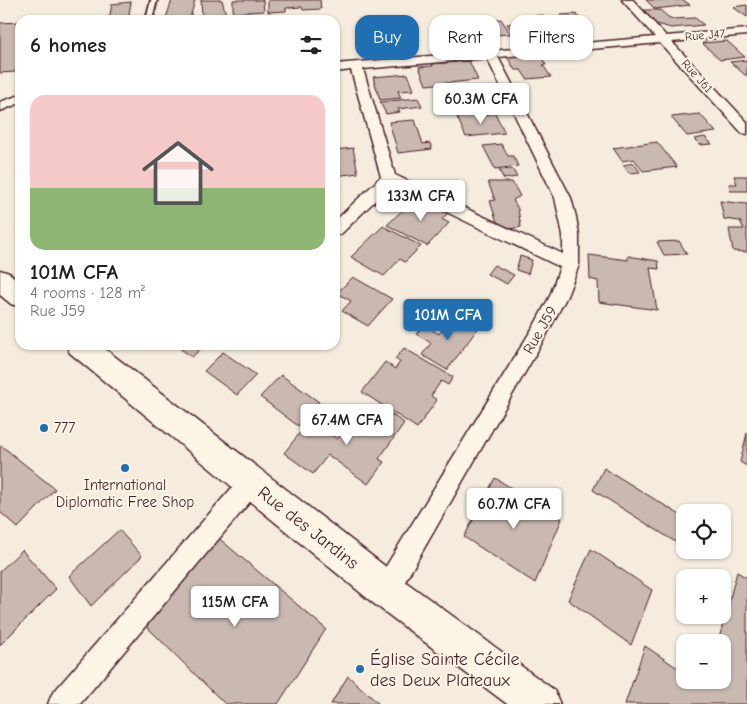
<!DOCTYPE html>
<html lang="en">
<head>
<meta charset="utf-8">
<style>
  :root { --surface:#fff; --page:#f6f6f6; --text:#202124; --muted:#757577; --line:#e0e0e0; --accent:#1f6fb2 }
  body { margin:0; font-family:"Comic Neue",sans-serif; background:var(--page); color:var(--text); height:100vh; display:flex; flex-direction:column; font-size:19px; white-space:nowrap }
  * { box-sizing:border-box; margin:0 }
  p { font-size:16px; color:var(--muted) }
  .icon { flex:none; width:28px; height:28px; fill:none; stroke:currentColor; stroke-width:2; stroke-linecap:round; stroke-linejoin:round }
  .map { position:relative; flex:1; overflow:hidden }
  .panel { position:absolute; left:15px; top:15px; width:325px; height:335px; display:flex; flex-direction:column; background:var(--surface); border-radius:15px; box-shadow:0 1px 4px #0004 }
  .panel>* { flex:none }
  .hud { position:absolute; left:355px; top:15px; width:316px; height:45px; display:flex; gap:10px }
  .fabs { position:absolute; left:676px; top:504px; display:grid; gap:10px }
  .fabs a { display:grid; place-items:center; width:55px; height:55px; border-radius:10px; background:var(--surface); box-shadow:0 1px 4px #0004; font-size:25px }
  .price { position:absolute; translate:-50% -42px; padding:0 11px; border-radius:5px; background:#fff; color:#222; font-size:16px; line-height:32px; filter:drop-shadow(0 1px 2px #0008) }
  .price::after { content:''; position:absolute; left:50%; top:30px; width:15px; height:11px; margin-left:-8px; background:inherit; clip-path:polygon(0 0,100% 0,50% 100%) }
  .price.active { background:var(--accent); color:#fff }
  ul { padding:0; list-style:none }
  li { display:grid; align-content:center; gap:10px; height:265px; padding:0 15px }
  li+li { border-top:1px solid var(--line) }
  li span { display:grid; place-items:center; height:155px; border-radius:15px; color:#555 }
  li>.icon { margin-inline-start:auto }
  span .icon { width:90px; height:90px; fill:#fffc; stroke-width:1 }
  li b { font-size:21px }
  h2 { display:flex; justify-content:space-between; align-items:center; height:60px; padding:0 15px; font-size:21px }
  .chip { padding:0 18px; border-radius:15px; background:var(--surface); box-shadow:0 1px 4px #0004; font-size:18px; line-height:45px }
  .chip.active { background:var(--accent); color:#fff }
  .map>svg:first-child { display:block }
</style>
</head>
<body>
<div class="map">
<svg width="747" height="704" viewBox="0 0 747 704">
  <rect width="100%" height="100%" fill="#f5ecde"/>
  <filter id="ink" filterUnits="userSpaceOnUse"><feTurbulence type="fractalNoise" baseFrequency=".02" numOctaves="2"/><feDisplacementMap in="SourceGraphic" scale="10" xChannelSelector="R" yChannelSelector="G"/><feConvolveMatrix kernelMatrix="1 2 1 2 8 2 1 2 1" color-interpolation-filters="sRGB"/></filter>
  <g filter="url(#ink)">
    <g fill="#cab9b1" stroke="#4a1f2b">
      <path d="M172,0H195L190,18H166Z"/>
      <path d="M201,0H222L226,15L208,17V20H194V17L202,16Z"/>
      <path d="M233,0H263L264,11L233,13Z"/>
      <path d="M268,0H320L321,9L303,10L302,7L286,8V11L268,12Z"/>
      <path d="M646,0H683L690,5L655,9Z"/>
      <path d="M131,2L128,20H109L112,4Z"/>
      <path d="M747,5V17L733,7Z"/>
      <path d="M644,10H660L668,17L673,19L695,18L704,25L671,28L653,23Z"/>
      <path d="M576,14L586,26L569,28L560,15Z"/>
      <path d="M543,15L553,28L534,30L524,17Z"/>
      <path d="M501,19L511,34L495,35L485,21Z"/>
      <path d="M20,22V59L15,72L0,73V23Z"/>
      <path d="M523,22L533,35L516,36L507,24Z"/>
      <path d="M727,41L745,57L720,60L702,43Z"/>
      <path d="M539,54L546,65H543L551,77L527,79L521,70H515L507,57Z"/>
      <path d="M747,60V75H745L730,62Z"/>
      <path d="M469,61L478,80L426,85L419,67L433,66L432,64Z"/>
      <path d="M408,74L414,90L398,91L401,98L380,100L373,77Z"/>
      <path d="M418,98L422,106L398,109L400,112L386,114L380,102Z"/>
      <path d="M495,113L505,133L466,137L457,117Z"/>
      <path d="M700,114L716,132L687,136L671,117Z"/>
      <path d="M415,120L423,144L430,143L432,149L398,153L389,122Z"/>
      <path d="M705,137L712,144L700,145L694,139Z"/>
      <path d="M657,142L677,167L643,171L634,159L622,161L613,148Z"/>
      <path d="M501,144L508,156H513L518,166L495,169L483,146Z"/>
      <path d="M353,148L358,173L335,176V150Z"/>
      <path d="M634,163L640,172L629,173L623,165Z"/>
      <path d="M512,169L517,177L504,179L499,170Z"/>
      <path d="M734,176H747V191H730L729,184H737Z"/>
      <path d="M488,182H512L520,196L513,200L518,209L521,227L504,230L498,225L490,201L495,200Z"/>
      <path d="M425,199L450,211L442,219L449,223L427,246L387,225L410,203L417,206Z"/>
      <path d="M720,201L747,204V252L733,251L729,229H744L740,221L724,219Z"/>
      <path d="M383,226L421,246L405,262L400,259L384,276L351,257Z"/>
      <path d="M679,241L687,254L664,255L657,242Z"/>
      <path d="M589,255L628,260V256L658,261L659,269L650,268L657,310L599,302L598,281L590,279Z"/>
      <path d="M520,256L532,260L528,274L516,270Z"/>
      <path d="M494,265L514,275L507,284L487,274Z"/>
      <path d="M353,277L392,299L368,326L342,311L351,301L337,293Z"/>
      <path d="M455,314L479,327L447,370L422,355L431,343L416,334L424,325L439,334Z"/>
      <path d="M175,345H205L192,357Z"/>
      <path d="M404,348L453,377L448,385L441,381L431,396L437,400L417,428L362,392L385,362L395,369L400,362L395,359Z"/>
      <path d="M223,352L256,375L237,395L204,371Z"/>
      <path d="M281,375L319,402L298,426L260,397Z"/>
      <path d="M380,407L404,423L379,459L384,462L368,484L328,455L313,474L284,453L310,420L337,439L347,426L360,434Z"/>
      <path d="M747,433V466L740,462Z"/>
      <path d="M2,446L55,489L18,528L0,512V447Z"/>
      <path d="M604,468L685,518V548L593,490Z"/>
      <path d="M495,478L562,519L535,583L464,537Z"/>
      <path d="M119,530L142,556L91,606L69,576Z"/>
      <path d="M215,535L326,629L278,704H225L143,623Z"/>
      <path d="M591,549L652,590L631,645L568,600Z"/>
      <path d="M22,550L56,589L0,645V571Z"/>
      <path d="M737,572L747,578V704H625L645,646L685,673V680H695L706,688L708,680H722V642H718Z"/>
      <path d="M348,676L379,704H331Z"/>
    </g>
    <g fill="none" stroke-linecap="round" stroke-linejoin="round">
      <g stroke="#4a1f2b" stroke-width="4">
        <path id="lane" d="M151,0H157L152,20H146Z"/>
      </g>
      <g stroke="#4a1f2b" stroke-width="3">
        <g id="street">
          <path d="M622,0H633L666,36L747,29V35L672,42L747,122V134L742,133L660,43L498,57L571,198L576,217L579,235V265L567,296L547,334L395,599L386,602L377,599L374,590L377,581L535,324L550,296L560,267L391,185L341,234L335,236V221L381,177L351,70L335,72V64L655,37ZM487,58L555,198L563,235V254L395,175L363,69Z"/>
          <path d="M20,95V103L0,111V102Z"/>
          <path d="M251,472L259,475L262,483L259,491L80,704H48L52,694L243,475Z"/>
        </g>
      </g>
      <g stroke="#4a1f2b" stroke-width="3">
        <g id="secondary">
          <path d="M0,270L9,273L20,282V307L11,304L0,295Z"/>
          <path d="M66,345H100L399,577L554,690L560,704H507L373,603L70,353Z"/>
        </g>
      </g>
      <use href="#lane" fill="#fcf5e5" fill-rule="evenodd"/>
      <use href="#street" fill="#fcf5e5" fill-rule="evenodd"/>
      <use href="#secondary" fill="#fcf5e5" fill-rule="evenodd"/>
    </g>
  </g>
  <g fill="#1f6fb2" stroke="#fcf5e5" stroke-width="2">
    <circle cx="44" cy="428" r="5"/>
    <circle cx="125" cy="468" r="5"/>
    <circle cx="360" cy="669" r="5"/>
  </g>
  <g text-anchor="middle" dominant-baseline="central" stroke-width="4" stroke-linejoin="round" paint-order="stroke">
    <g font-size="12" fill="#4a1f2b" stroke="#fcf5e5">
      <text transform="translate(705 35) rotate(-5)">Rue J47</text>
      <text transform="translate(697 76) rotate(48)">Rue J61</text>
    </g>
    <g font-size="15" fill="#4a1f2b" stroke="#fcf5e5">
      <text transform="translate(540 330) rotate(-60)">Rue J59</text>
    </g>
    <g font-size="15" fill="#4a1f2b" stroke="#fcf5e5" text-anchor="start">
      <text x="54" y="428">777</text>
      <text x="125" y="485" text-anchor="middle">International<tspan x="125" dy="17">Diplomatic Free Shop</tspan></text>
    </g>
    <g font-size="18" fill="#4a1f2b" stroke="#fcf5e5">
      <text transform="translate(308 528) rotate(38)">Rue des Jardins</text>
    </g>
    <g font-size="18" fill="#4a1f2b" stroke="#fcf5e5" text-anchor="start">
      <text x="370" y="659">Église Sainte Cécile<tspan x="370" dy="21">des Deux Plateaux</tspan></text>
    </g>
  </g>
</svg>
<div class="fabs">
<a><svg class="icon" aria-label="locate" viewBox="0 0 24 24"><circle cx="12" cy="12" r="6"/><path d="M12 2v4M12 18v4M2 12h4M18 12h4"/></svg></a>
<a>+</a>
<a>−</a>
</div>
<b class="price" style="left:481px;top:125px">60.3M CFA</b>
<b class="price" style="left:421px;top:222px">133M CFA</b>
<b class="price active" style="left:448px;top:341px">101M CFA</b>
<b class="price" style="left:347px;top:446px">67.4M CFA</b>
<b class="price" style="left:514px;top:530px">60.7M CFA</b>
<b class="price" style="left:235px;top:628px">115M CFA</b>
<div class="hud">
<a class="chip active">Buy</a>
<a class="chip">Rent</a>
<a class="chip">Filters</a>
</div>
<section class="panel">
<h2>6 homes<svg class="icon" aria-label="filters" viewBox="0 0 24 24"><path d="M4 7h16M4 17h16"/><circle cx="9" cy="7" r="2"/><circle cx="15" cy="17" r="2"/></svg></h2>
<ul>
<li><span style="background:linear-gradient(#f6c9c9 60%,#8fb573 0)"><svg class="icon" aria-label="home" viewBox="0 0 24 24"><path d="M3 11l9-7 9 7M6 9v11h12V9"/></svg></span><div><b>101M CFA</b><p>4 rooms · 128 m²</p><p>Rue J59</p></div></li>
</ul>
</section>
</div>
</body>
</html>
